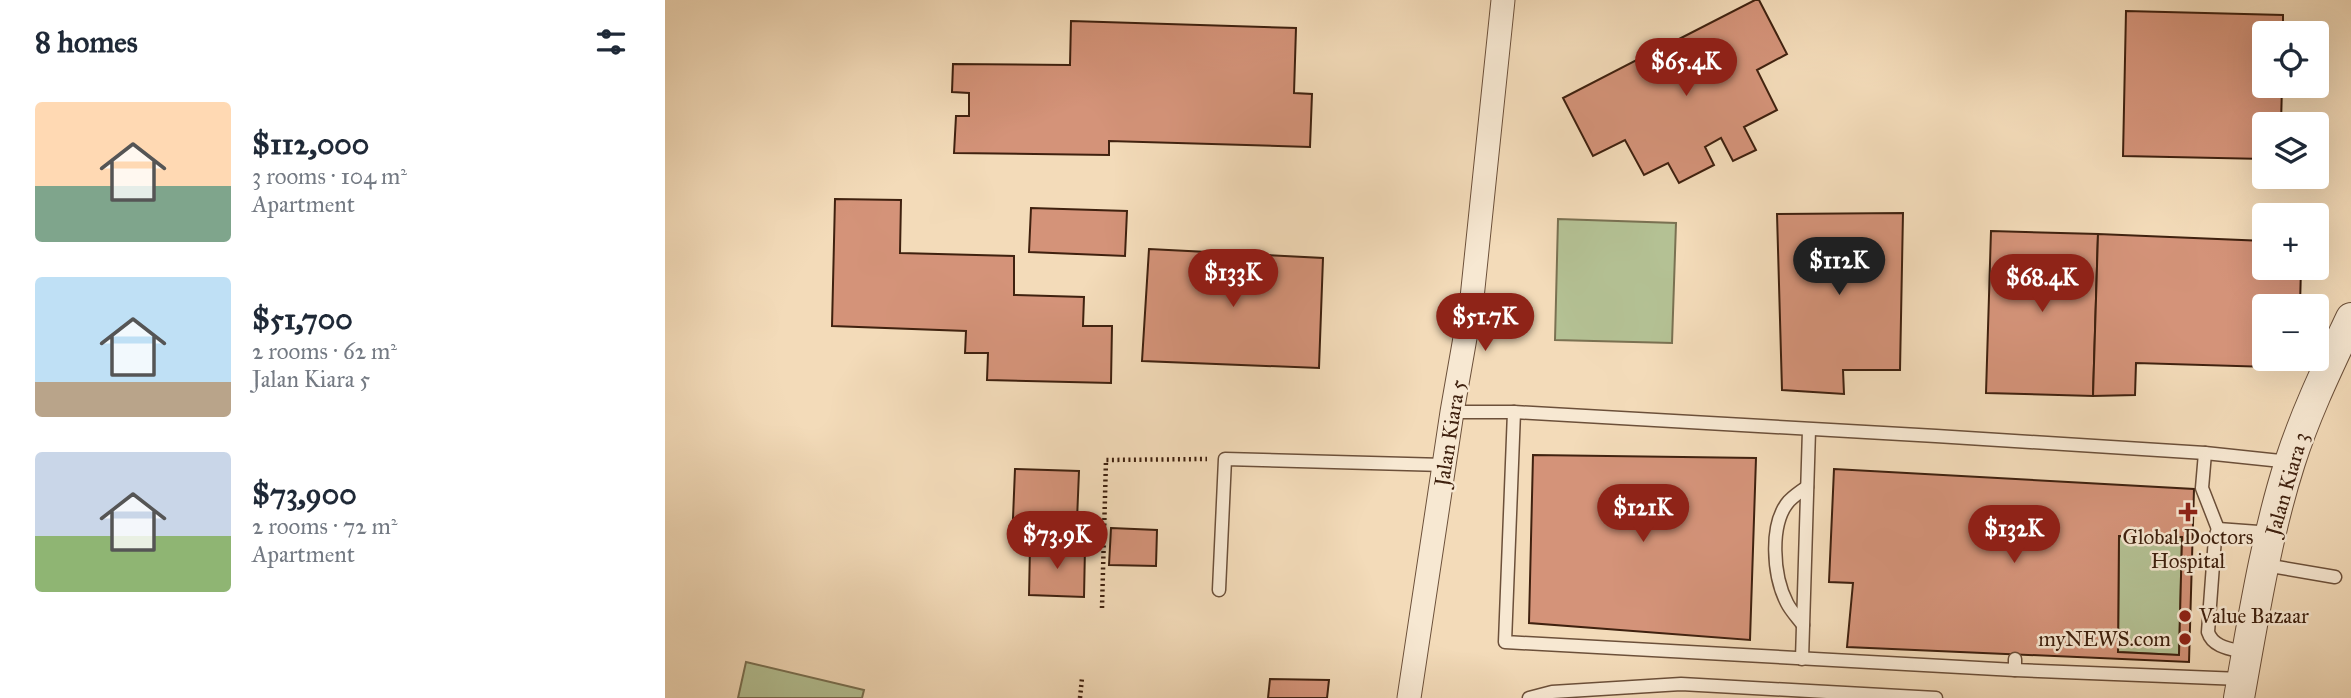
<!DOCTYPE html>
<html lang="en">
<head>
<meta charset="utf-8">
<style>
  :root { --surface:#fff; --page:#f2f2f3; --text:#1f2937; --muted:#747a83; --accent:#8f2418 }
  body { margin:0; font-family:"IM FELL Great Primer",serif; background:var(--page); color:var(--text); height:100vh; display:flex; flex-direction:column; font-size:26px; white-space:nowrap }
  * { box-sizing:border-box; margin:0 }
  p { font-size:23px; color:var(--muted) }
  .icon { flex:none; width:38px; height:38px; fill:none; stroke:currentColor; stroke-width:2; stroke-linecap:round; stroke-linejoin:round }
  .map { position:relative; flex:1; overflow:hidden }
  .details { display:flex; flex-direction:column; background:var(--surface); width:665px }
  .details>* { flex:none }
  .fabs { position:absolute; left:1587px; top:21px; display:grid; gap:14px }
  .fabs a { display:grid; place-items:center; width:77px; height:77px; border-radius:7px; background:var(--surface); box-shadow:0 7px 28px #0002; font-size:35px }
  .price { position:absolute; translate:-50% -60px; padding:0 16px; border-radius:24px; background:var(--accent); color:#fff; font-size:23px; line-height:46px; filter:drop-shadow(0 2px 4px #0008) }
  .price::after { content:''; position:absolute; left:50%; top:42px; width:21px; height:16px; margin-left:-10px; background:inherit; clip-path:polygon(0 0,100% 0,50% 100%) }
  .price.active { background:#222; color:#fff }
  ul { padding:0; list-style:none }
  li { display:flex; align-items:center; gap:21px; height:175px; padding:0 35px }
  li span { display:grid; place-items:center; flex:none; width:196px; height:140px; border-radius:7px; color:#555 }
  li>.icon { margin-inline-start:auto }
  span .icon { width:84px; height:84px; fill:#fffc; stroke-width:1 }
  li b { font-size:30px }
  h2 { display:flex; justify-content:space-between; align-items:center; height:84px; padding:0 35px; font-size:30px }
  main { display:flex; flex:1; min-height:0 }
  .map>svg:first-child { display:block }
</style>
</head>
<body>
<main>
<section class="details">
<h2>8 homes<svg class="icon" aria-label="filters" viewBox="0 0 24 24"><path d="M4 7h16M4 17h16"/><circle cx="9" cy="7" r="2"/><circle cx="15" cy="17" r="2"/></svg></h2>
<ul>
<li><span style="background:linear-gradient(#ffd9b3 60%,#7fa58c 0)"><svg class="icon" aria-label="home" viewBox="0 0 24 24"><path d="M3 11l9-7 9 7M6 9v11h12V9"/></svg></span><div><b>$112,000</b><p>3 rooms · 104 m²</p><p>Apartment</p></div></li>
<li><span style="background:linear-gradient(#bfe0f5 75%,#b9a48a 0)"><svg class="icon" aria-label="home" viewBox="0 0 24 24"><path d="M3 11l9-7 9 7M6 9v11h12V9"/></svg></span><div><b>$51,700</b><p>2 rooms · 62 m²</p><p>Jalan Kiara 5</p></div></li>
<li><span style="background:linear-gradient(#c9d6e8 60%,#8fb573 0)"><svg class="icon" aria-label="home" viewBox="0 0 24 24"><path d="M3 11l9-7 9 7M6 9v11h12V9"/></svg></span><div><b>$73,900</b><p>2 rooms · 72 m²</p><p>Apartment</p></div></li>
</ul>
</section>
<div class="map">
<svg width="1686" height="698" viewBox="0 0 1686 698">
  <rect width="100%" height="100%" fill="#f3dbb9"/>
  <filter id="stains"><feTurbulence type="fractalNoise" baseFrequency=".00286" numOctaves="4"/><feColorMatrix values="0 0 0 0 .2 0 0 0 0 .09 0 0 0 0 .02 0 0 0 .5 -.17"/></filter>
  <radialGradient id="worn" r=".72"><stop offset=".6" stop-color="#630" stop-opacity="0"/><stop offset="1" stop-color="#630" stop-opacity=".3"/></radialGradient>
  <g fill="#b4c194" stroke="#7a7152" stroke-width="2">
    <path d="M893,219L1011,223L1007,343L890,340Z"/>
    <path d="M1454,536L1517,537L1514,655L1453,652Z"/>
    <path d="M81,662L199,690L197,698H73Z"/>
  </g>
  <g fill="#d49379" stroke="#3f210f" stroke-width="2" fill-rule="evenodd">
    <path d="M1090,0H1094L1122,54L1092,70L1112,110L1079,127L1091,150L1068,161L1056,138L1040,147L1049,165L1014,183L1003,163L979,175L960,140L928,156L898,98L987,52L1002,81L1028,67L1014,39Z"/>
    <path d="M1461,11L1618,15V33H1600V86H1617L1616,124H1600V159L1458,156Z"/>
    <path d="M406,21L631,28L629,93L647,94L645,147L444,141V155L289,153L291,116H304V93L287,92L288,64L405,65Z"/>
    <path d="M170,199L236,200L235,253L349,256V295L419,297L418,326H447L446,383L322,380L323,353H300L301,331L167,326Z"/>
    <path d="M366,208L462,211L460,256L364,252Z"/>
    <path d="M1238,213L1235,370H1178L1179,394L1117,390L1112,214Z"/>
    <path d="M1326,231L1433,234L1428,396L1321,393Z"/>
    <path d="M1433,234L1600,241V268H1636L1635,306H1600V359H1605V367L1471,363L1470,395L1428,396Z"/>
    <path d="M484,249L658,258L654,368L477,361Z"/>
    <path d="M868,455L1091,458L1085,640L864,623Z"/>
    <path d="M350,469L414,471L412,520L348,518Z"/>
    <path d="M1169,469L1529,489L1524,662L1182,647L1188,583L1164,582ZM1454,536L1517,537L1514,655L1453,652Z"/>
    <path d="M446,528L492,530L491,566L444,565Z"/>
    <path d="M365,546L420,547L419,597L364,595Z"/>
    <path d="M605,679L664,680L662,698H603Z"/>
  </g>
  <g fill="none" stroke-linecap="round" stroke-linejoin="round">
    <g stroke="#6c503a" stroke-width="15">
      <g id="service">
        <path d="M787,412H849L1271,436L1540,453L1625,462"/>
        <path d="M849,412L840,642L1350,670"/>
        <path d="M1540,453L1537,488L1553,529"/>
        <path d="M1600,565L1670,577"/>
        <path d="M554,590L560,459L779,465"/>
        <path d="M1138,625C1133,618 1126,611 1122,603C1108,576 1104,524 1124,501C1129,496 1136,491 1142,487"/>
        <path d="M1582,653C1567,649 1548,648 1543,632L1550,538L1553,529L1607,533"/>
        <path d="M1137,659L1144,430"/>
        <path d="M1350,659V670L1576,679"/>
        <path d="M864,698L887,692L1016,684L1271,698"/>
      </g>
    </g>
    <g stroke="#6c503a" stroke-width="25">
      <path id="minor" d="M744,698L787,412L807,298L838,0"/>
    </g>
    <g stroke="#6c503a" stroke-width="32">
      <path id="tertiary" d="M1574,698C1588,620 1601,537 1625,462C1641,412 1664,365 1686,318"/>
    </g>
    <g stroke="#3f210f" stroke-width="4.5" stroke-dasharray="2 3.5" stroke-linecap="butt">
      <path d="M437,608L441,460L542,459"/>
      <path d="M415,698L417,678"/>
    </g>
    <use href="#service" stroke="#f7e8d2" stroke-width="12"/>
    <use href="#minor" stroke="#f7e8d2" stroke-width="23"/>
    <use href="#tertiary" stroke="#f7e8d2" stroke-width="30"/>
  </g>
  <g fill="#8f2418" stroke="#f7e8d2" stroke-width="2.5">
    <path d="M1519.5 501.5h7v7h7v7h-7v7h-7v-7h-7v-7h7z"/>
    <circle cx="1520" cy="616" r="7"/>
    <circle cx="1520" cy="639" r="7"/>
  </g>
  <g text-anchor="middle" dominant-baseline="central" stroke-width="5" stroke-linejoin="round" paint-order="stroke">
    <g font-size="21" fill="#3f210f" stroke="#f7e8d2">
      <text transform="translate(785 433) rotate(-81)">Jalan Kiara 5</text>
      <text transform="translate(1622 484) rotate(-74)">Jalan Kiara 3</text>
    </g>
    <g font-size="21" fill="#3f210f" stroke="#f7e8d2">
      <text x="1523" y="537">Global Doctors<tspan x="1523" dy="24">Hospital</tspan></text>
      <text x="1534" y="616" text-anchor="start">Value Bazaar</text>
      <text x="1506" y="639" text-anchor="end">myNEWS.com</text>
    </g>
  </g>
  <rect width="100%" height="100%" filter="url(#stains)"/>
  <rect width="100%" height="100%" fill="url(#worn)"/>
</svg>
<div class="fabs">
<a><svg class="icon" aria-label="locate" viewBox="0 0 24 24"><circle cx="12" cy="12" r="6"/><path d="M12 2v4M12 18v4M2 12h4M18 12h4"/></svg></a>
<a><svg class="icon" aria-label="layers" viewBox="0 0 24 24"><path d="M12 4l9 5-9 5-9-5zM3 14l9 5 9-5"/></svg></a>
<a>+</a>
<a>−</a>
</div>
<b class="price" style="left:1021px;top:98px">$65.4K</b>
<b class="price active" style="left:1174px;top:297px">$112K</b>
<b class="price" style="left:568px;top:309px">$133K</b>
<b class="price" style="left:1377px;top:314px">$68.4K</b>
<b class="price" style="left:820px;top:353px">$51.7K</b>
<b class="price" style="left:978px;top:544px">$121K</b>
<b class="price" style="left:1349px;top:565px">$132K</b>
<b class="price" style="left:392px;top:571px">$73.9K</b>
</div>
</main>
</body>
</html>
